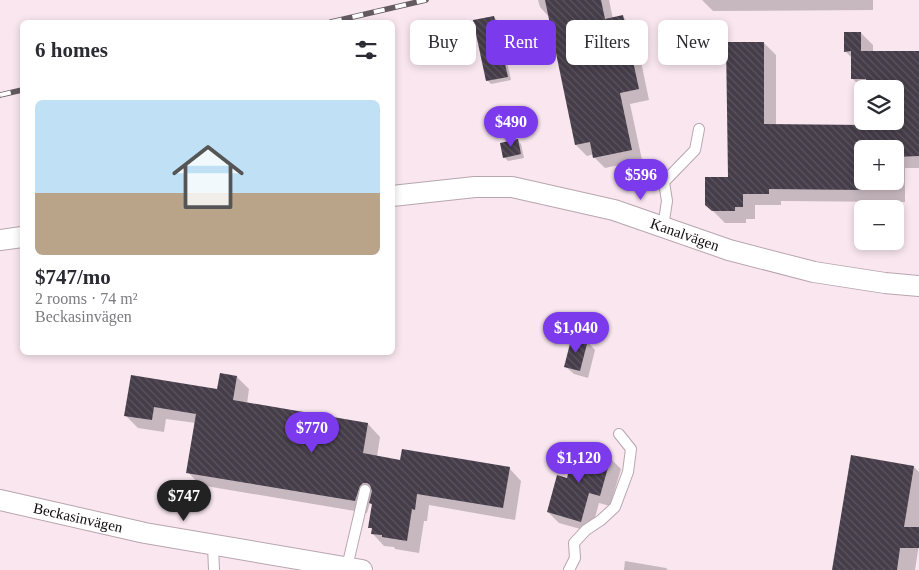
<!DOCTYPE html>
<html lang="en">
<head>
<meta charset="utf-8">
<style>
  :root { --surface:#fff; --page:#f7f7f7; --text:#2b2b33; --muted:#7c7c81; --line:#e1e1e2; --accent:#7c3aed }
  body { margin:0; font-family:Georgia,serif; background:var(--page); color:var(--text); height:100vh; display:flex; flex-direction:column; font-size:19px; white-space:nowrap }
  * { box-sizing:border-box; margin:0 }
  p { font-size:16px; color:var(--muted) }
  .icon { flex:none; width:28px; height:28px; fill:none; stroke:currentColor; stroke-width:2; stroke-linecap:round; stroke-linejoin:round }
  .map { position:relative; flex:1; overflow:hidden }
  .details { position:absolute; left:20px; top:20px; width:375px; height:335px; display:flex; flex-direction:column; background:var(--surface); border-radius:8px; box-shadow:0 2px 8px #0003 }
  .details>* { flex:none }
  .banner { position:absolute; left:410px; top:20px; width:434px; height:45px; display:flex; gap:10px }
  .fabs { position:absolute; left:854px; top:80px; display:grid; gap:10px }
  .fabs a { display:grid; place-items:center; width:50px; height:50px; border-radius:8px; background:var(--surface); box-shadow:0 2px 8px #0003; font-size:25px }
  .price { position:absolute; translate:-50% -42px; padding:0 11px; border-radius:18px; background:var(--accent); color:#fff; font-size:16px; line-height:32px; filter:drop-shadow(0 1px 2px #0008) }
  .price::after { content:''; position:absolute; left:50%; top:30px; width:15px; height:11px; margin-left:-8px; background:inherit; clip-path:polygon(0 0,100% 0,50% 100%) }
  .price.active { background:#222; color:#fff }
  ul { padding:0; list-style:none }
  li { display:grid; align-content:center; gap:10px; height:265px; padding:0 15px }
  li+li { border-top:1px solid var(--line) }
  li span { display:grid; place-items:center; height:155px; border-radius:8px; color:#555 }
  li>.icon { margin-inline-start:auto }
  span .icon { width:90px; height:90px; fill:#fffc; stroke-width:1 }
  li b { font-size:21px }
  h2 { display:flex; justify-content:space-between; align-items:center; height:60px; padding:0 15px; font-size:21px }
  .chip { padding:0 18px; border-radius:8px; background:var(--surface); box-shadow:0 2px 8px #0003; font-size:18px; line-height:45px }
  .chip.active { background:var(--accent); color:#fff }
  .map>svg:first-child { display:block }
</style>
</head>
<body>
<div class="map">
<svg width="919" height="570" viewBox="0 0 919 570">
  <defs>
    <pattern id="building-back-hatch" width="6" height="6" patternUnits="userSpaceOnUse" patternTransform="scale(1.25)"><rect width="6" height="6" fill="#453d49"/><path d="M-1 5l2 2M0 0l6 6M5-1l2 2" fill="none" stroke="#5c555f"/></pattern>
  </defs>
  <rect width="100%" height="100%" fill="#f9e6ef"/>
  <g fill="#0003" fill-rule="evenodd">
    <path d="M538,0H609L613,19L623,17L634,28L649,100L630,104L642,160L605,168L594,157V154L587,156L576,145L549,17L540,7Z"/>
    <path d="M702,0H873V10L713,11Z"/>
    <path d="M494,17L498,21L511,80L491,84L487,80Z"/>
    <path d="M861,33L873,45V52H919V168H905V202L781,201V205H755V219H746V223H725L706,204L729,178L764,43L776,55V125L868,126L895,121V89H863L852,78V58L845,51ZM862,149H895V181H862Z"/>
    <path d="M517,140L521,144L524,158L508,161L504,157Z"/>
    <path d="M587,341L595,350L588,378L574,374L565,366Z"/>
    <path d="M132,376L218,391L237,377L249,389L247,404L368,424L380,437L377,457L401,461L509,468L521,481L515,520L429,505L427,521H424L419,553L395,549L394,547L384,546L372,533L373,530L370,527L373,506L370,503L367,513L200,485L188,472L196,423L166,419L164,432L138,428L126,416Z"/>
    <path d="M610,458L621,469L610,506L599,503L591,532L559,523L548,512L568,480Z"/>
    <path d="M914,467L919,472V544L915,570H833Z"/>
    <path d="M625,561L666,568L668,570H624Z"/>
  </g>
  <g fill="url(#building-back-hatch)">
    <path d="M545,0H601L605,19L623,15L639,89L620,93L632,150L593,158L590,142L575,145Z"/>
    <path d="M494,16L508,77L486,81L473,20Z"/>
    <path d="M844,32H861V51H853H919V156L895,157V149H862V190L769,189V194H743V207H735V211H712L705,205V177H728L726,42H764V124L866,125V121H895V89H866V79H851V51L844,52Z"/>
    <path d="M518,139L521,154L503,158L500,143Z"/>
    <path d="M572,336L588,340L580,371L564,367Z"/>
    <path d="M220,373L237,376L233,400L368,423L363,453L400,460L402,449L510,467L503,508L417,494L415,510L412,509L407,541L382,537V535L371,534L372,528H368L372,504L369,503L372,491L370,485L367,483H363L360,486L355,501L186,473L196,414L154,407L152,420L124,416L131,375L217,389Z"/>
    <path d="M575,447L611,457L600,496L589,493L581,522L547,512L557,475L567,478Z"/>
    <path d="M851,455L914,466L904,527H919V548H900L897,570H832Z"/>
  </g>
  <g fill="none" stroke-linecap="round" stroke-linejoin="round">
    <g stroke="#b8a6ae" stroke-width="12">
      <g id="lane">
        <path d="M663,227L667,201L664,182L695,150L699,129"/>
        <path d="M213,545L214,570"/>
        <path d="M347,567L365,490"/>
        <path d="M569,570L575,558L574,543L586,530L601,520L615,507L628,472L631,449L619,434"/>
      </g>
    </g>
    <g stroke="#b8a6ae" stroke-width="22">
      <g id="street">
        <path id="s1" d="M392,196L475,187H512L614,210L729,250L814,272L885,283L919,286"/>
        <path d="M0,240L22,237"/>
        <path id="s2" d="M0,500L145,533L362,570"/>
      </g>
    </g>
    <use href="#lane" stroke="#fff" stroke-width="10"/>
    <use href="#street" stroke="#fff" stroke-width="20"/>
    <g stroke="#645a5f" stroke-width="5.5">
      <g id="rail">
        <path d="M331,22L426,0"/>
        <path d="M0,95L22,90"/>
      </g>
    </g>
    <use href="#rail" stroke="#fff" stroke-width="4" stroke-dasharray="11" stroke-linecap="butt"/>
  </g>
  <g text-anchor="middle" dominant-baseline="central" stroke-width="5" stroke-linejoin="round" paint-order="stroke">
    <g font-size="15" fill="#110b0e" stroke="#fff">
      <text stroke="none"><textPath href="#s1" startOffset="300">Kanalvägen</textPath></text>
      <text stroke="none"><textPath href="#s2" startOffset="80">Beckasinvägen</textPath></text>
    </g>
  </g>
</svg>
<div class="fabs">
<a><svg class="icon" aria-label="layers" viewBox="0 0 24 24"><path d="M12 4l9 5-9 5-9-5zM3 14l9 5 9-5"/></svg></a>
<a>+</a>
<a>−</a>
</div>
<b class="price" style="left:511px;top:148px">$490</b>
<b class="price" style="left:641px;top:201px">$596</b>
<b class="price" style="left:576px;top:354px">$1,040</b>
<b class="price" style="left:312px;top:454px">$770</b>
<b class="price" style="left:579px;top:484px">$1,120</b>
<b class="price active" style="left:184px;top:522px">$747</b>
<div class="banner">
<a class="chip">Buy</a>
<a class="chip active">Rent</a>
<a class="chip">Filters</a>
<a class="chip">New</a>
</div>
<section class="details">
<h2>6 homes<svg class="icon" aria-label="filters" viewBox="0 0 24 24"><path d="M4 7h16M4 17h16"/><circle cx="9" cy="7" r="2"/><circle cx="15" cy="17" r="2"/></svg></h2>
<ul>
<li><span style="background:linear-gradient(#bfe0f5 60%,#b9a48a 0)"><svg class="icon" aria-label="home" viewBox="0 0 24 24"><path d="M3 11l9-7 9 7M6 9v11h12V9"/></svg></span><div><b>$747/mo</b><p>2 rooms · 74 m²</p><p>Beckasinvägen</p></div></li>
</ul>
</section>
</div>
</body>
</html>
